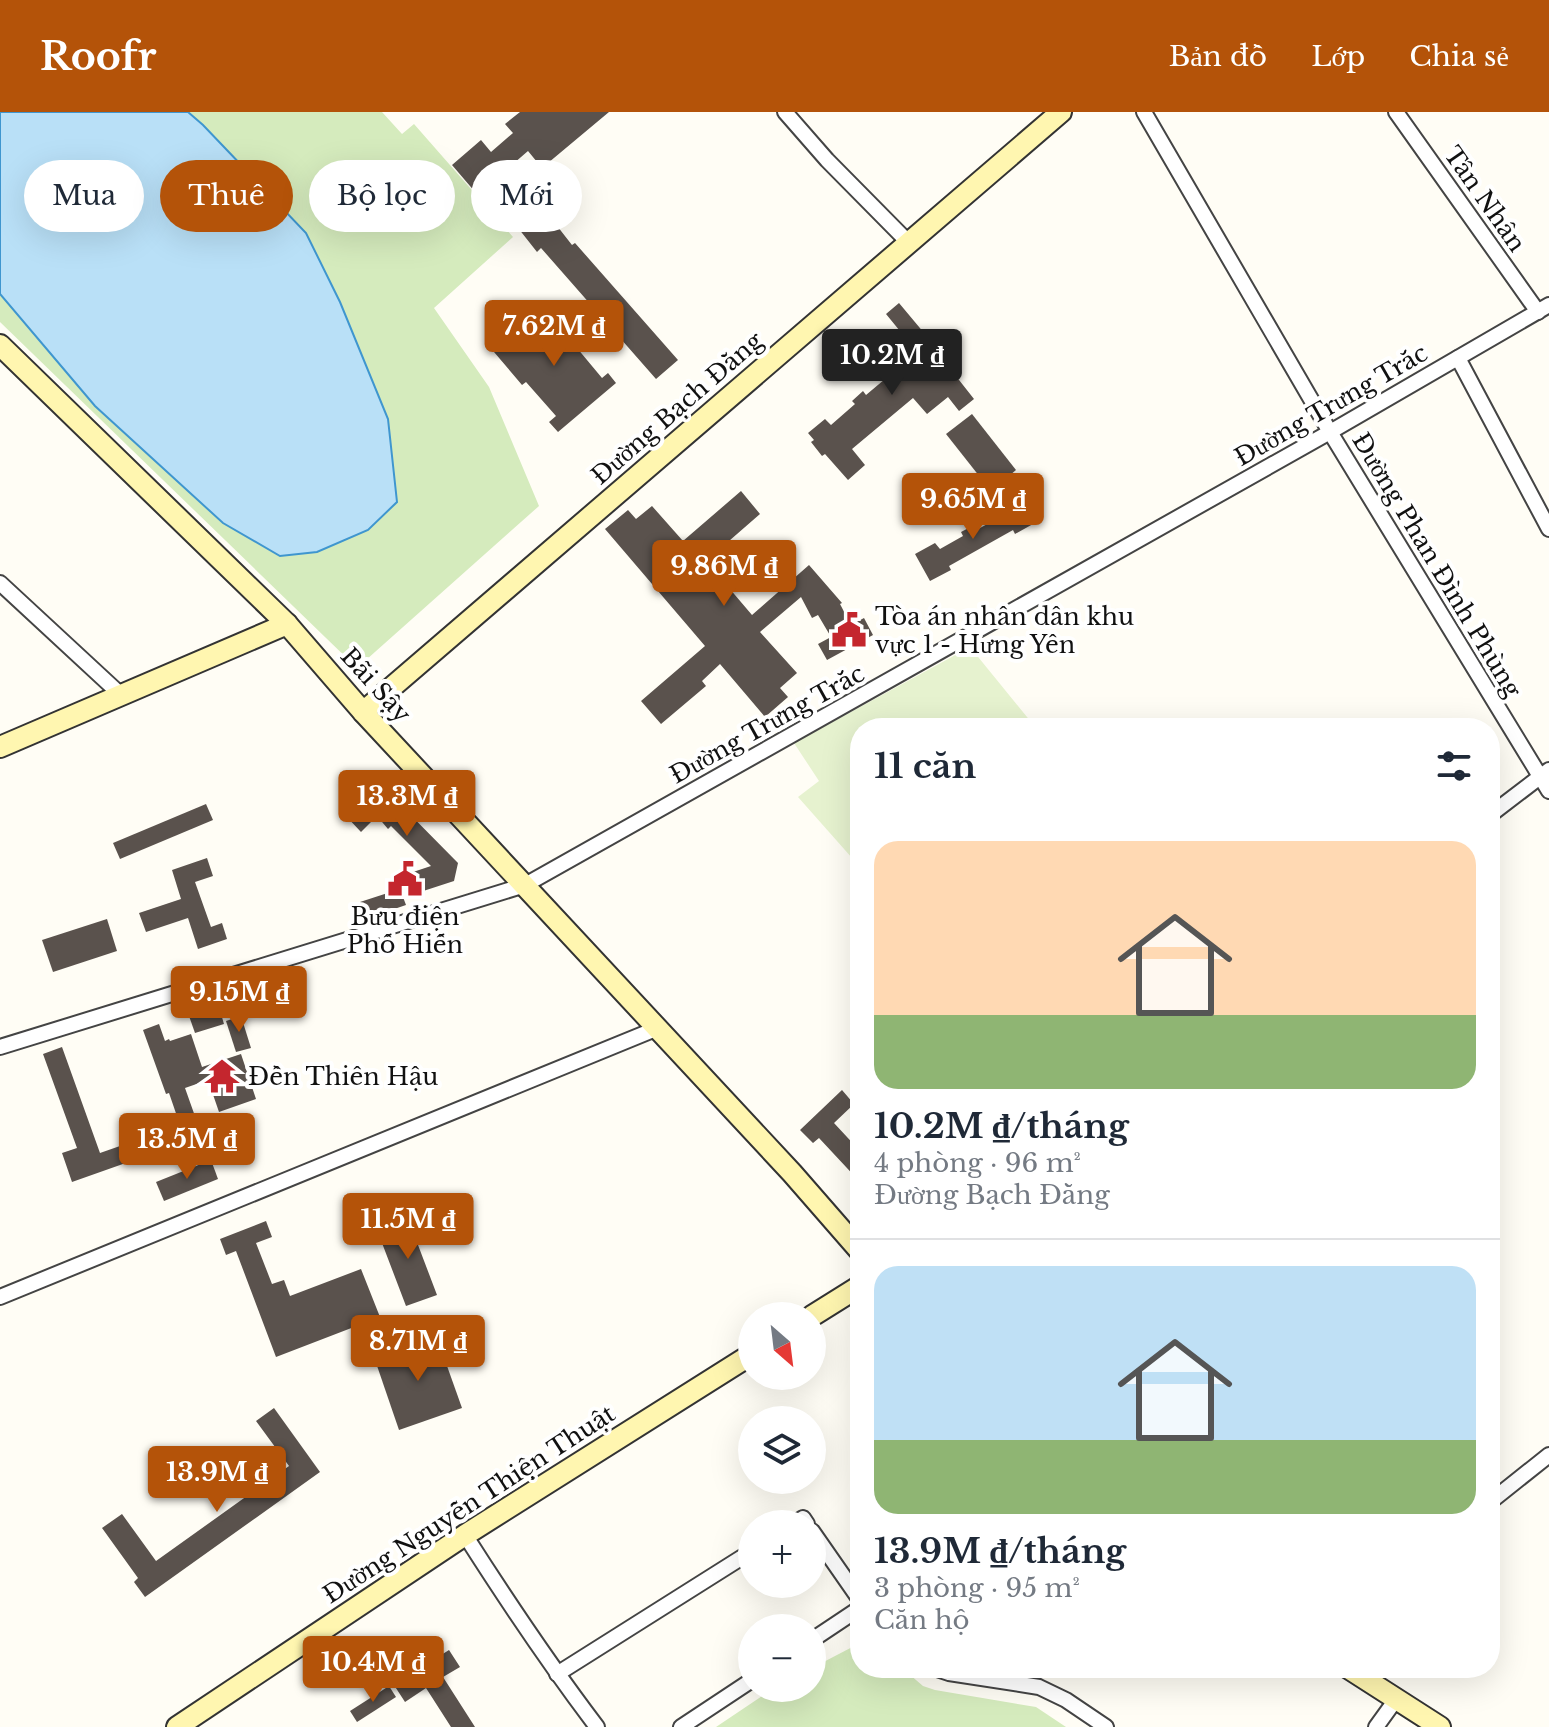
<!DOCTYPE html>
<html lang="vi">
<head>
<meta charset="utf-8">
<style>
  :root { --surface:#fff; --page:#f6f6f7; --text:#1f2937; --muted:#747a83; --line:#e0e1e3; --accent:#b45309 }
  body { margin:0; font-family:"Libre Baskerville",serif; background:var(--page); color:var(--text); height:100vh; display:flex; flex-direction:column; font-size:30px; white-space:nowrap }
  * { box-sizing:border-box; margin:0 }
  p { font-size:26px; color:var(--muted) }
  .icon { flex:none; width:44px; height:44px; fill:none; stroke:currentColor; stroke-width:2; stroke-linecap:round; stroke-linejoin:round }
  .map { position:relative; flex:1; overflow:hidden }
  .details { position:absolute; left:850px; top:606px; width:650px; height:960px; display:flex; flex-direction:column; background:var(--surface); border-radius:32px; box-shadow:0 8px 32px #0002 }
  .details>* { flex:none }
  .hud { position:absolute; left:24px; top:48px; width:706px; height:72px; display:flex; gap:16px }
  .needle { width:52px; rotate:152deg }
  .buttons { position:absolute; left:738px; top:1190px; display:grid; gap:16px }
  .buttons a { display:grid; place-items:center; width:88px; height:88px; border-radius:50%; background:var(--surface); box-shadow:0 8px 32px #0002; font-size:40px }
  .price { position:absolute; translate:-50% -68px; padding:0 18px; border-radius:8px; background:var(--accent); color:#fff; font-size:26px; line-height:52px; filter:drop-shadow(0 2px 4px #0008) }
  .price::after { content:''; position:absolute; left:50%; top:48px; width:24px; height:18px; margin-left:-12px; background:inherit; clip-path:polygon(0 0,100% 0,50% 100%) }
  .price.selected { background:#222; color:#fff }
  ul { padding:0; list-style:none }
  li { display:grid; align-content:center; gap:16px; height:424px; padding:0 24px }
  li+li { border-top:2px solid var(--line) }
  li span { display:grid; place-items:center; height:248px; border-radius:24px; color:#555 }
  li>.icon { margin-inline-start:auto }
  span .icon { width:144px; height:144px; fill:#fffc; stroke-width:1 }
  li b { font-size:34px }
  h2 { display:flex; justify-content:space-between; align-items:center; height:96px; padding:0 24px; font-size:34px }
  .pill { padding:0 28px; border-radius:36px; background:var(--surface); box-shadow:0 8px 32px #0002; font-size:28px; line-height:72px }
  .pill.selected { background:var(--accent); color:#fff }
  header { display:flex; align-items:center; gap:48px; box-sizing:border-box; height:112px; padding:0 40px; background:var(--accent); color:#fff }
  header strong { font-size:38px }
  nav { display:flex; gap:44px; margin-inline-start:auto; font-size:28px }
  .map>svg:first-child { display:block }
</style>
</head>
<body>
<header>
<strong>Roofr</strong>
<nav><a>Bản đồ</a><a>Lớp</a><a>Chia sẻ</a></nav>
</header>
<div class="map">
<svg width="1549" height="1615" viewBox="0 0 1549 1615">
  <rect width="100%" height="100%" fill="#fffdf5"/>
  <g fill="#d5ebbd">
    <path d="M0,0H382L402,22L414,12L513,125L434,196L489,275L539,394L357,556L0,210Z"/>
    <path d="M860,1531V1556H902L923,1574L935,1578L1036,1595L1066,1615H716L774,1576H812V1556Z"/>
  </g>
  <path fill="#e6f2cf" d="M970,535L1036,616H860V755L798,685L819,669L794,631Z"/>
  <path fill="#b9e0f7" stroke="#3f96cf" stroke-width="2" d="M0,0H188L203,13L306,121L340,190L388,307L397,390L368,418L317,440L280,444L223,411L95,294L0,182Z"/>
  <g fill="#5a524d">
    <path d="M520,0H609L542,56L528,39L507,57L517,69L488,95L452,53L481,28L491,40L513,21L505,12Z"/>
    <path d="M536,87L572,133L575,131L678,248L656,267L541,136L537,140L511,107Z"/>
    <path d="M899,191L950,252L948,254L974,287L959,299L948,285L927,302L913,286L852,337L865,353L848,368L825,342L822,344L811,330L814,328L808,321L825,307L831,313L855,292L852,289L863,279L866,283L891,262L887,257L913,235L886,202Z"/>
    <path d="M548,195L575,227L572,230L602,266L608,261L616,271L558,320L549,310L556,304L526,270L522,273L494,240Z"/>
    <path d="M972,302L1016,358L991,379L946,322Z"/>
    <path d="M741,379L760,402L706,449L752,503L809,453L842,491L840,492L851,513L864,506L873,523L827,548L818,532L831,525L818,503L812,506L801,485L760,520L797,561L780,576L788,585L765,605L720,552L702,569L706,574L661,612L641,589L705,534L605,417L628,398L636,407L652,394L683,429Z"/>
    <path d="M1020,388L1033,412L1015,422L1013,418L949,454L951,458L930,469L915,442L935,431L940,437L963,424L961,420L978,411L980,416L1004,403L1001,398Z"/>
    <path d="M379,671L458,751L454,769L411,783L404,763L431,754L391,714L388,717L377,704L361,720L345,703Z"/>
    <path d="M206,692L213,708L120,747L113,731Z"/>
    <path d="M207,746L213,764L195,770L211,815L222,811L227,827L198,837L188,806L146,820L139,801L181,787L172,758Z"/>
    <path d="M400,777L406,793L365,807L360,790Z"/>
    <path d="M107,807L117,839L53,860L42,828Z"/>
    <path d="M219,895L224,912L195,921L189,904Z"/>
    <path d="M241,904L251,936L236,940L226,909Z"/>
    <path d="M159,912L165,929L169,927L170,929L191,922L202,955L241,942L256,987L219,1000L208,968L185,976L202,1024L72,1070L62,1041L77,1036L43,942L62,935L100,1041L180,1013L169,981L166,982L143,918Z"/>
    <path d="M842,978L854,992L834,1011L860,1039V1070L819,1026L813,1031L800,1018Z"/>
    <path d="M211,1048L218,1067L164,1089L156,1070Z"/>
    <path d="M404,1096L437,1183L406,1194L382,1131L395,1126L386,1103Z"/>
    <path d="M266,1109L272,1125L256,1131L272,1172L284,1168L290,1184L361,1157L380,1205L276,1245L236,1139L226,1143L220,1127Z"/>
    <path d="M436,1223L462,1296L399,1318L374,1245Z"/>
    <path d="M274,1296L320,1360L145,1485L134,1470L138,1466L102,1416L122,1402L156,1449L289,1354L256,1309Z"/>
    <path d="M449,1538L460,1555L443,1565L475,1615H451L426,1576L405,1590L394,1573Z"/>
    <path d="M389,1574L396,1585L357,1610L350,1599Z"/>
  </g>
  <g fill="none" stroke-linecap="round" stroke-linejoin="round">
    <g stroke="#444" stroke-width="18">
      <g id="street">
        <path d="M785,0L827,48L909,131"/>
        <path d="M1144,0L1330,320L1549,679"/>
        <path d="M1396,0L1538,200"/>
        <path d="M1458,246L1549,417"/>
        <path d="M0,471L121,583"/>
        <path d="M1490,703L1549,658"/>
        <path d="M0,935L525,773L1330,320L1549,193"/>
        <path d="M0,1185L658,916"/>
        <path d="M1490,1390L1549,1343"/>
        <path d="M794,1412L803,1406L807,1412"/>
        <path d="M812,1419L860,1488"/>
        <path d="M465,1423C507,1489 550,1553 597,1615"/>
        <path d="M812,1528L860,1496"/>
        <path d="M934,1556L949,1561L1039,1575L1066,1588L1106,1615"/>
        <path d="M557,1562L752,1439"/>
        <path d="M681,1615L752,1568"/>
        <path d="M1376,1615L1397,1586"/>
      </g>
    </g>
    <g stroke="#333" stroke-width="24">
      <g id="secondary">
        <path d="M0,233L287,512L363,600L792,1061L860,1139"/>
        <path d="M363,600L1061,0"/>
        <path d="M0,635L287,512"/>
        <path d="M812,1204L860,1174"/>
        <path d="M1348,1556L1440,1615"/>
        <path d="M177,1615L465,1423L752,1242"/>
      </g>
    </g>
    <use href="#street" stroke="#fff" stroke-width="14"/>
    <use href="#secondary" stroke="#fff6b0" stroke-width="20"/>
  </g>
  <defs>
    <g id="civic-bare" transform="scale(2.76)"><path d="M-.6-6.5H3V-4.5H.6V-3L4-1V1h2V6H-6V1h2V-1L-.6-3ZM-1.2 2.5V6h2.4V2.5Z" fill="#c4262e" stroke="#fff" stroke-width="2.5" paint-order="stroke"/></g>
    <g id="temple-bare" transform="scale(2.76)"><path d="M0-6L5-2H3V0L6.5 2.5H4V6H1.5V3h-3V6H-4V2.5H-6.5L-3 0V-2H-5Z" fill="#c4262e" stroke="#fff" stroke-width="2.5" paint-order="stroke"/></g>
  </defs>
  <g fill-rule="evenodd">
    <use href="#civic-bare" x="849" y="518"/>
    <use href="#civic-bare" x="405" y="767"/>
    <use href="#temple-bare" x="222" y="964"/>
  </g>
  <g text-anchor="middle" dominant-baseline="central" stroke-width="8" stroke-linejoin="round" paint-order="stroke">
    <g font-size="24" fill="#111" stroke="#fff">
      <text transform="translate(1485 87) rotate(55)">Tân Nhân</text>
      <text transform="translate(1331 293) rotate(-30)">Đường Trưng Trắc</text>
      <text transform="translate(677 296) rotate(-41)">Đường Bạch Đằng</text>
      <text transform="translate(1437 453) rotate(59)">Đường Phan Đình Phùng</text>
      <text transform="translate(376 573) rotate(48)">Bãi Sậy</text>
      <text transform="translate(767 612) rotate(-29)">Đường Trưng Trắc</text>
      <text transform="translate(469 1392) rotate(-33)">Đường Nguyễn Thiện Thuật</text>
    </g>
    <g font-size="24" fill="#111" stroke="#fff" text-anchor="start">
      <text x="875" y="504">Tòa án nhân dân khu<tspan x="875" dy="28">vực 1 - Hưng Yên</tspan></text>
      <text x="405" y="804" text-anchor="middle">Bưu điện<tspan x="405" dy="28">Phố Hiến</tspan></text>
      <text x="248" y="964">Đền Thiên Hậu</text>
    </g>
  </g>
</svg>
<div class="buttons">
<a><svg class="needle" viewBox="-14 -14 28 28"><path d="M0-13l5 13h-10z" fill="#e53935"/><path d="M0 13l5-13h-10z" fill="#747a83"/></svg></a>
<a><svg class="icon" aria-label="layers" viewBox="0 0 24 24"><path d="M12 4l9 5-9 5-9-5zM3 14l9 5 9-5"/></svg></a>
<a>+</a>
<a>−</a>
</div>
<b class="price" style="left:554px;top:256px">7.62M ₫</b>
<b class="price selected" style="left:892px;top:285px">10.2M ₫</b>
<b class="price" style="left:973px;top:429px">9.65M ₫</b>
<b class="price" style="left:724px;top:496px">9.86M ₫</b>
<b class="price" style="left:407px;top:726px">13.3M ₫</b>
<b class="price" style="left:239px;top:922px">9.15M ₫</b>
<b class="price" style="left:187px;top:1069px">13.5M ₫</b>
<b class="price" style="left:408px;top:1149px">11.5M ₫</b>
<b class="price" style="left:418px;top:1271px">8.71M ₫</b>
<b class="price" style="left:217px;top:1402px">13.9M ₫</b>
<b class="price" style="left:373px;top:1592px">10.4M ₫</b>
<div class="hud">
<a class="pill">Mua</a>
<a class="pill selected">Thuê</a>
<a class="pill">Bộ lọc</a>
<a class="pill">Mới</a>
</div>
<section class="details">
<h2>11 căn<svg class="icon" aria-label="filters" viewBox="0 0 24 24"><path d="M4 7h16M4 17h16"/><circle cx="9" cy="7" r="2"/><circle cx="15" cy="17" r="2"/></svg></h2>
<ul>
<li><span style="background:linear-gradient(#ffd9b3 70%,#8fb573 0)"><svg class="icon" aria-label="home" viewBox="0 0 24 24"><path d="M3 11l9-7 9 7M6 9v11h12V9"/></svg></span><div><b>10.2M ₫/tháng</b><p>4 phòng · 96 m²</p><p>Đường Bạch Đằng</p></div></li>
<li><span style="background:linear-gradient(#bfe0f5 70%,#8fb573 0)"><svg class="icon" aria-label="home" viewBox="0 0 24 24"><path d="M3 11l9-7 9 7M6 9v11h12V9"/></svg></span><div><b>13.9M ₫/tháng</b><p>3 phòng · 95 m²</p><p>Căn hộ</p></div></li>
</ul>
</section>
</div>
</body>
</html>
